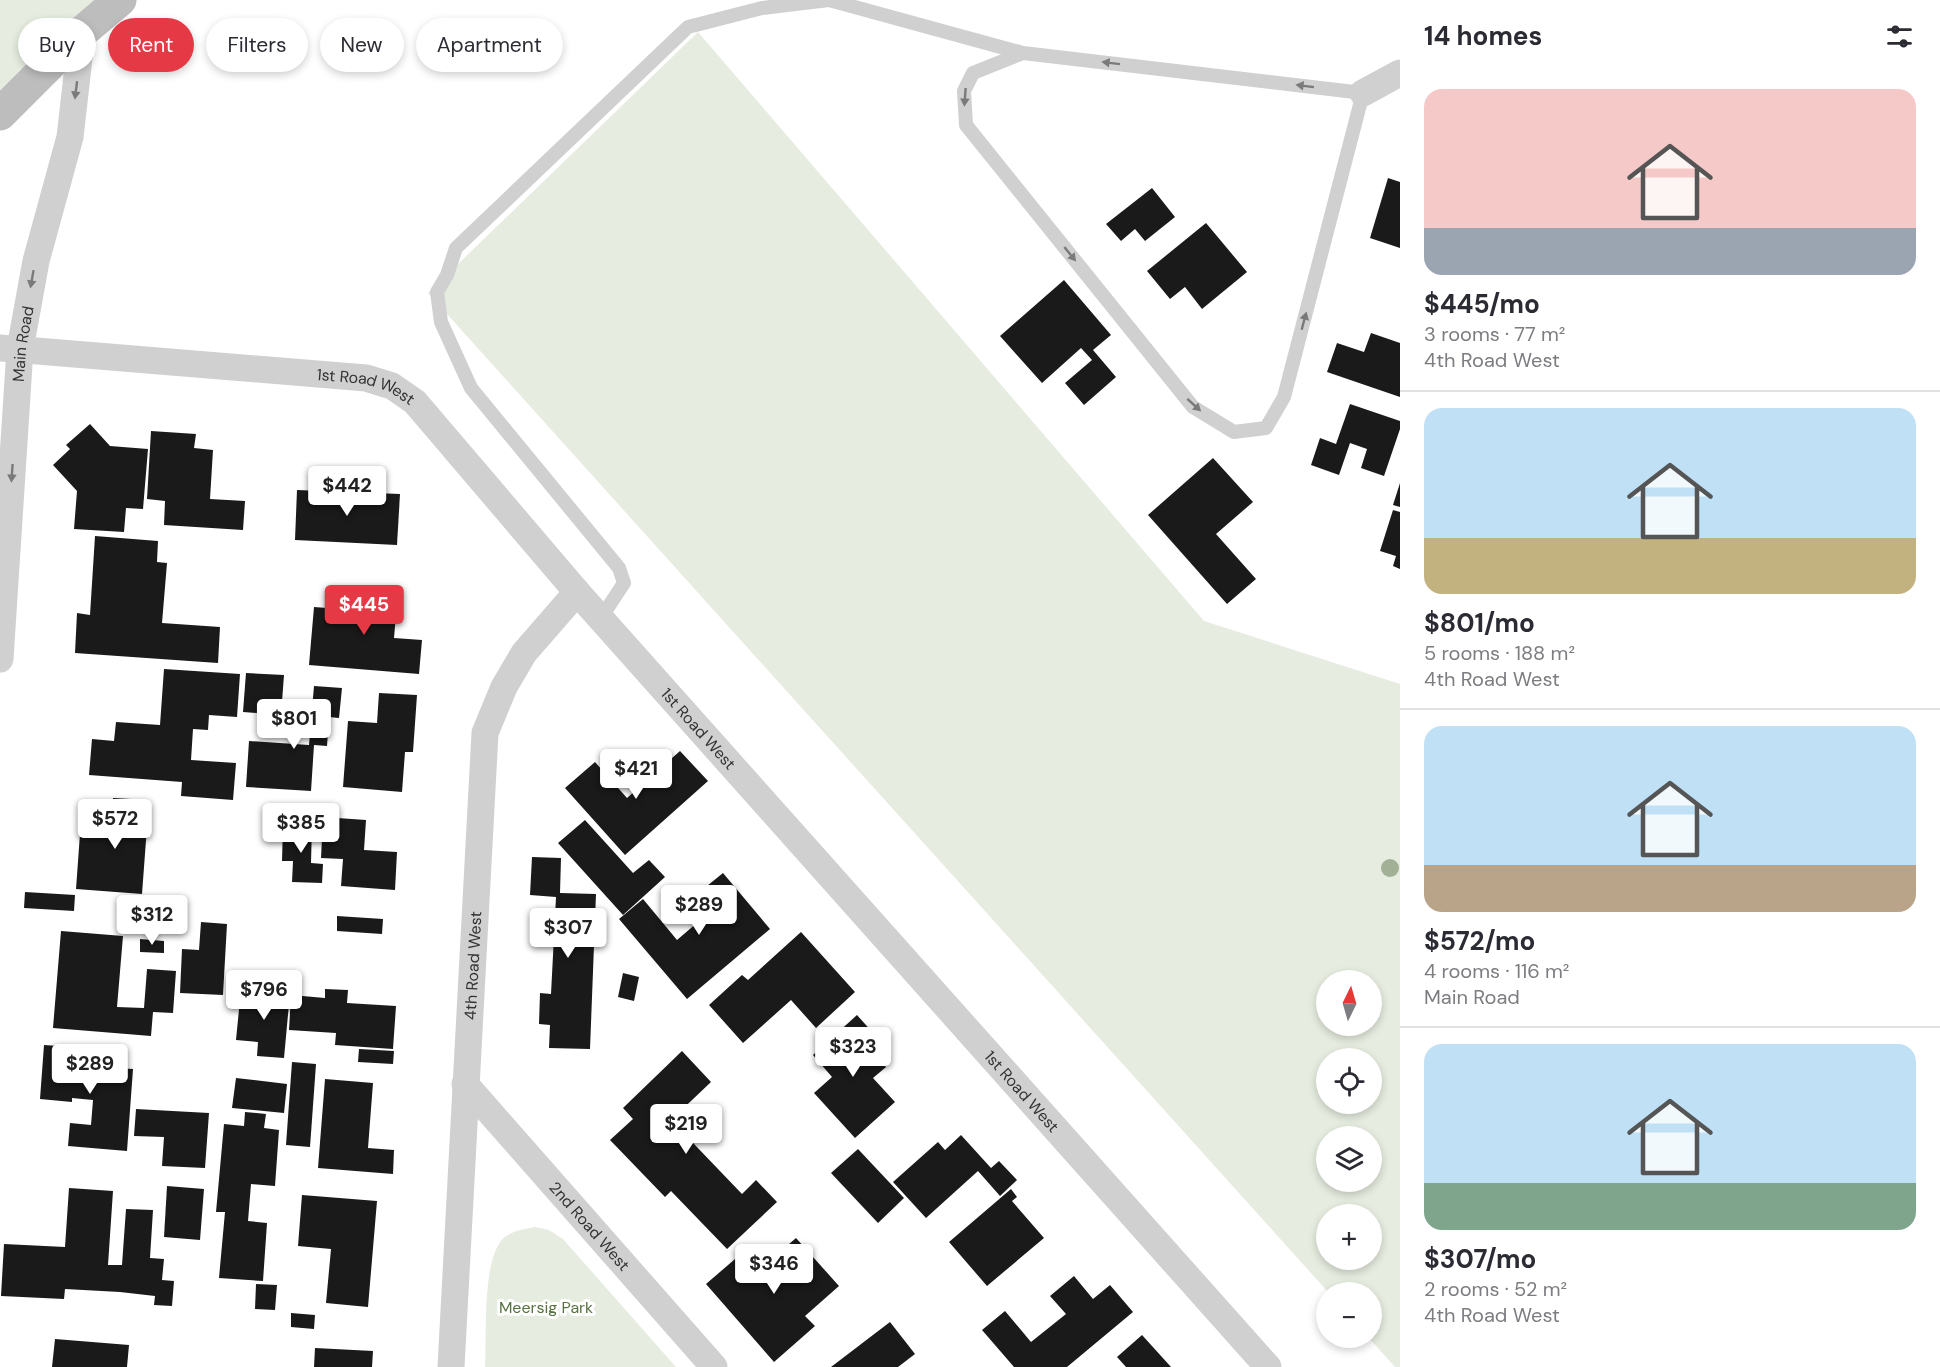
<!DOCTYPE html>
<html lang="en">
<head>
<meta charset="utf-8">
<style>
  :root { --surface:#fff; --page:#f2f2f3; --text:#2b2b33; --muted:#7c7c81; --line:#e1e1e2; --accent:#e63946 }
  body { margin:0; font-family:"DM Sans",sans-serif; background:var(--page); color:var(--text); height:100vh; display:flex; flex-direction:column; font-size:22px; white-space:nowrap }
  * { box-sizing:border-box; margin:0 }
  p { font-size:20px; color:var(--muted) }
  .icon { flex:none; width:33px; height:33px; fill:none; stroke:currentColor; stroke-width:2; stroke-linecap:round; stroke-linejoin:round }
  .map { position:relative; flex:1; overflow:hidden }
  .drawer { display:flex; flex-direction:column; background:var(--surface); width:540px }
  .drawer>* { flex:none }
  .top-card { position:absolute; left:18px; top:18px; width:570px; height:54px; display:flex; gap:12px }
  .needle { width:39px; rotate:5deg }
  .buttons { position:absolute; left:1316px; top:970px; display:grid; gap:12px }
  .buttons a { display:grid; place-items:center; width:66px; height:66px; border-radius:50%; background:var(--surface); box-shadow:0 3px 9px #0003; font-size:30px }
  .price { position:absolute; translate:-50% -51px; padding:0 14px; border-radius:6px; background:#fff; color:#222; font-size:20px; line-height:39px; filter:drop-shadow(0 2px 3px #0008) }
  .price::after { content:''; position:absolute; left:50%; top:36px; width:18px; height:14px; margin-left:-9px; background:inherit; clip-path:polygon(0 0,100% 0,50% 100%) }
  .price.current { background:var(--accent); color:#fff }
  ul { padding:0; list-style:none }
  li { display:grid; align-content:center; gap:12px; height:318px; padding:0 24px }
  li+li { border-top:2px solid var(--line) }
  li span { display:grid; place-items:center; height:186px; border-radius:18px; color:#555 }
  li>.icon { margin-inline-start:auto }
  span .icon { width:108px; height:108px; fill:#fffc; stroke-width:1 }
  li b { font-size:26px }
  h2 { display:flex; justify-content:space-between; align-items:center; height:72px; padding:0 24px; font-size:26px }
  .tag { padding:0 21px; border-radius:27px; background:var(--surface); box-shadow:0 3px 9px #0003; font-size:21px; line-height:54px }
  .tag.current { background:var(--accent); color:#fff }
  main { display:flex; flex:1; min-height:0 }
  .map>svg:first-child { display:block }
</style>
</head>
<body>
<main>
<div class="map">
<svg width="1400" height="1367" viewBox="0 0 1400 1367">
  <rect width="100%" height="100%" fill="#fff"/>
  <g fill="#e6ecdf" fill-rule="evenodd">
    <path d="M0,0H122L0,113Z"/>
    <path d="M698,32L1204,621L1400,684V1367H1395L1369,1338L1371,1293H1329L428,293ZM1326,981H1371V1026H1326ZM1326,1059H1371V1104H1326ZM1326,1137H1371V1182H1326ZM1326,1215H1371V1260H1326Z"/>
    <path d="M535,1227L549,1230L563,1239L676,1367H485C487,1335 482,1266 501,1241C509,1231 524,1229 535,1227Z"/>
  </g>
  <g fill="#1a1a1a">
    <path d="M1388,178L1400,182V248L1370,238Z"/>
    <path d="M1152,188L1175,217L1145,241L1135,229L1121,241L1106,224Z"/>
    <path d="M1206,223L1247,272L1202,309L1185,287L1170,299L1147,271Z"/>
    <path d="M1064,280L1111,335L1093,350L1116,377L1084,405L1065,383L1092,360L1081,348L1042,383L1000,336Z"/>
    <path d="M1371,333L1400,343V397L1327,372L1337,343L1364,352Z"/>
    <path d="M1350,404L1400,421V429L1384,476L1361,468L1367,449L1350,443L1339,475L1311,465L1320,438L1336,444Z"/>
    <path d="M90,424L110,446L148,449L143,509L126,508L124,532L74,529L77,491L53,465L70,449L66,445Z"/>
    <path d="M151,431L196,434L194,448L213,450L210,499L245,501L243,530L164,525L165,501L147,499Z"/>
    <path d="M1213,458L1253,502L1216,534L1256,579L1227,604L1148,515Z"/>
    <path d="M1400,483V507L1393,505Z"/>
    <path d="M297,490L400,494L397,545L295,540Z"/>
    <path d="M1393,510L1400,512V569L1393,566L1396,556L1380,551Z"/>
    <path d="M95,536L158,541L157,562L167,563L162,623L220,627L218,663L75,653L77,613L90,615Z"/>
    <path d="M355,588L398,591L394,638L422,640L419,674L309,665L314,607L353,610Z"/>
    <path d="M164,669L240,674L237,717L209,715L208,730L193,729L191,760L236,763L233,800L181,796L182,782L89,775L92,739L114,741L116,722L160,725Z"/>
    <path d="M246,673L284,675L281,715L243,712Z"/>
    <path d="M314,686L342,688L339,718L329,717L327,746L314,745L311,791L246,787L249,741L309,745Z"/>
    <path d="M379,693L417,695L413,752H405L402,792L343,787L348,721L377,723Z"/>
    <path d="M680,751L708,781L625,855L565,788L595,762L627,798Z"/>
    <path d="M113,798L149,800L142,894L76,889L81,820L111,822Z"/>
    <path d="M323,817L366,820L364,850L397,852L395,890L341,886L343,859L321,858Z"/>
    <path d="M585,820L633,873L649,860L665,877L623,915L558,843Z"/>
    <path d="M283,824L312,825L311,863L323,864L322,883L292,882L293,861H282Z"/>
    <path d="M532,857L561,858L560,893L596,894L590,1049L549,1048L550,1025L539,1024L540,993L551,994L556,897L530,895Z"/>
    <path d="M723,873L770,929L687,999L619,919L643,899L677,940L705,916L691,899Z"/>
    <path d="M25,892L75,895L74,911L24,908Z"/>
    <path d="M337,916L383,919L382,934L337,931Z"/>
    <path d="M201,922L227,924L223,995L180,993L182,949L199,950Z"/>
    <path d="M61,931L123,936L117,1007L144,1008L147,969L176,971L173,1013L153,1012L151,1036L53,1028Z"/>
    <path d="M801,932L855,992L816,1028L791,1000L743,1043L709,1005L742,975L748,980Z"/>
    <path d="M140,939L164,941V953L140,952Z"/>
    <path d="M623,973L639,977L634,1001L618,997Z"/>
    <path d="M241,989L290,993L284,1058L257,1056L258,1042L236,1040Z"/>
    <path d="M325,989L348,990L347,1003L396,1006L393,1049L335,1045L336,1033L289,1030L291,995L325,998Z"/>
    <path d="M857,1015L874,1034L864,1043L886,1067L873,1078L895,1102L855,1138L814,1093L832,1077L813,1055Z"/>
    <path d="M44,1045L100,1049L98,1067L133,1069L127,1151L68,1146L70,1123L91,1125L93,1100L72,1098V1102L40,1099Z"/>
    <path d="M359,1049L394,1051L393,1064L358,1062Z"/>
    <path d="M682,1051L711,1082L671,1120L742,1194L756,1180L777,1202L727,1249L671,1191L665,1197L610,1140L633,1119L623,1108Z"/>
    <path d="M292,1062L316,1064L310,1147L286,1145Z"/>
    <path d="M236,1078L287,1084L284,1113L232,1108Z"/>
    <path d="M325,1079L373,1083L368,1148L394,1150L393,1174L318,1168Z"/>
    <path d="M136,1109L209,1113L205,1168L162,1166L164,1137L134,1136Z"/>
    <path d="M245,1112L266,1114L264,1128L279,1130L275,1186L251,1184L248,1221L267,1223L263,1281L219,1278L225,1212H216L224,1124L244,1126Z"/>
    <path d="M961,1135L991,1168L999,1161L1017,1180L1000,1196L978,1171L926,1218L893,1182L938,1142L945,1150Z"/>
    <path d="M858,1149L904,1198L878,1223L831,1173Z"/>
    <path d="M167,1186L204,1189L200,1240L164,1237Z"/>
    <path d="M69,1188L113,1191L108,1265H122L126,1209L153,1210L150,1258L164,1259L162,1280L174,1281L172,1306L154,1305L155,1296L120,1292L65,1289L64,1299L1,1296L4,1244L65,1247Z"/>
    <path d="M1011,1189L1017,1197L1012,1201L1044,1238L987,1286L949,1242Z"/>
    <path d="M302,1195L377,1201L368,1307L326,1303L331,1249L298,1246Z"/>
    <path d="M796,1238L839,1286L805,1316L815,1326L774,1362L706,1284L749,1247L765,1265Z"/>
    <path d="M1074,1276L1093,1299L1110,1285L1133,1312L1067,1367H1014L982,1330L1005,1311L1031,1342L1066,1314L1050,1296Z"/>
    <path d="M256,1284L277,1285L275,1310L255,1309Z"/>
    <path d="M291,1313L315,1315L314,1329L291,1327Z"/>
    <path d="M890,1322L915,1354L898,1367H831Z"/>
    <path d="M1142,1335L1171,1367H1126L1117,1357Z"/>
    <path d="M55,1339L129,1345L127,1367H52Z"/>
    <path d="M315,1348L373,1351L372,1367H314Z"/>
  </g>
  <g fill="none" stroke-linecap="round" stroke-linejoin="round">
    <path stroke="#d0d0d0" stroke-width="14" d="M601,618L624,583L619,568L471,388L441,322L437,292L447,275L456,248L688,27L762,8L829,0L1023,53L1363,93L1284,397L1266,428L1234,432L1193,407L966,125L964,91L973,73L1023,53"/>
    <g stroke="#d0d0d0" stroke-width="27">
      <path d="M1363,93L1400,73"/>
      <path id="s1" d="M0,348L366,378L392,386L415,402L577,592L1268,1367"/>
      <path id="s2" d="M0,659L20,349L36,261L70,137L82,32"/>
      <path id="s3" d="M465,1084L714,1367"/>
      <path id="s4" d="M451,1367L485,733L504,687L524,653L577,592"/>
    </g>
    <path stroke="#bdbdbd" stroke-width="33" d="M0,114L82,32L120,0"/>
  </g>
  <circle fill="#a2b095" cx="1390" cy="868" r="9"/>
  <defs><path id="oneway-solid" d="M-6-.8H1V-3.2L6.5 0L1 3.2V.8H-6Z" transform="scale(1.5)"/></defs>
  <g fill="#7a7a7a">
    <use href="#oneway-solid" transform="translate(1111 63) rotate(-173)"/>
    <use href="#oneway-solid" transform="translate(1305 86) rotate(-173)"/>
    <use href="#oneway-solid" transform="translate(76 90) rotate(97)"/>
    <use href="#oneway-solid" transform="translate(965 97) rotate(94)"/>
    <use href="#oneway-solid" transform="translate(1070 254) rotate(51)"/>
    <use href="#oneway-solid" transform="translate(32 279) rotate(100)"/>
    <use href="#oneway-solid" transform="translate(1304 321) rotate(-75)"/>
    <use href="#oneway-solid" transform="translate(1194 405) rotate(42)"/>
    <use href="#oneway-solid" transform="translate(12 473) rotate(94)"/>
  </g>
  <g text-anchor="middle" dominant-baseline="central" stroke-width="6" stroke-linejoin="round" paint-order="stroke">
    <g font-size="16" fill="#333" stroke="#fff">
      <text stroke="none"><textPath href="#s2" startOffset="316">Main Road</textPath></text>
      <text stroke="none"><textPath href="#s1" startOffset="369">1st Road West</textPath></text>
      <text stroke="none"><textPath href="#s1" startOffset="855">1st Road West</textPath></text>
      <text stroke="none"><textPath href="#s4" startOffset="402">4th Road West</textPath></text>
      <text stroke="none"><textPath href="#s1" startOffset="1341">1st Road West</textPath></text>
      <text stroke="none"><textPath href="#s3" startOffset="189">2nd Road West</textPath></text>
    </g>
    <g font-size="16" fill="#56703f" stroke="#fff">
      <text x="546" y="1307">Meersig Park</text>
    </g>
  </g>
</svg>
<div class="buttons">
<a><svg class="needle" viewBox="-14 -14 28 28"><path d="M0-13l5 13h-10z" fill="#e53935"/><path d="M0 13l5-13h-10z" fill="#7c7c81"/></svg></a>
<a><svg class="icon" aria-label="locate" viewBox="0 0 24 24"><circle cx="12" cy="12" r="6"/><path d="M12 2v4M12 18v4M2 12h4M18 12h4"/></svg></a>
<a><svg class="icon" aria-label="layers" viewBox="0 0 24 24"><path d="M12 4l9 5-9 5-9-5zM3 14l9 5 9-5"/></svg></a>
<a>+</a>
<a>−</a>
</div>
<b class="price" style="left:347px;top:517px">$442</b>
<b class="price current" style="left:364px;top:636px">$445</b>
<b class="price" style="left:294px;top:750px">$801</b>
<b class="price" style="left:636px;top:800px">$421</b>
<b class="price" style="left:115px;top:850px">$572</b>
<b class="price" style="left:301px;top:854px">$385</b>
<b class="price" style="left:699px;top:936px">$289</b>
<b class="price" style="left:152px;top:946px">$312</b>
<b class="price" style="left:568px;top:959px">$307</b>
<b class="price" style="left:264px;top:1021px">$796</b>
<b class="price" style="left:853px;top:1078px">$323</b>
<b class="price" style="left:90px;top:1095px">$289</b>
<b class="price" style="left:686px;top:1155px">$219</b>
<b class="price" style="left:774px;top:1295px">$346</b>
<div class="top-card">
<a class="tag">Buy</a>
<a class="tag current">Rent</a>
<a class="tag">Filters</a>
<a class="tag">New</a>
<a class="tag">Apartment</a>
</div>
</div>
<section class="drawer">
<h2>14 homes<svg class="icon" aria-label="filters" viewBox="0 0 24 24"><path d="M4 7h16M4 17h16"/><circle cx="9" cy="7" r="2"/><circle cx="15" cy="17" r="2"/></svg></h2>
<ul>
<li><span style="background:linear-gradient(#f6c9c9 75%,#9aa5b1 0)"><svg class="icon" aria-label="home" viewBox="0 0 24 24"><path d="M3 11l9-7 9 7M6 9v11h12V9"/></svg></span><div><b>$445/mo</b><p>3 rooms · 77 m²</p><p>4th Road West</p></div></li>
<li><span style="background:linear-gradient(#bfe0f5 70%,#c2b280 0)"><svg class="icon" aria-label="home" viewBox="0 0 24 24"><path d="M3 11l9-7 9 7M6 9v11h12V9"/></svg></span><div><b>$801/mo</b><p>5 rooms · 188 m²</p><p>4th Road West</p></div></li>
<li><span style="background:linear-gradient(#bfe0f5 75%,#b9a48a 0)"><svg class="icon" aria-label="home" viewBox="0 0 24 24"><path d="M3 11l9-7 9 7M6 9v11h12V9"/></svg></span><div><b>$572/mo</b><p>4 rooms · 116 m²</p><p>Main Road</p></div></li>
<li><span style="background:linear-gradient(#bfe0f5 75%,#7fa58c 0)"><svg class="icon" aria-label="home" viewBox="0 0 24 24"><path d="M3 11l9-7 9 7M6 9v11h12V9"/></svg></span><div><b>$307/mo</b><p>2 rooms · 52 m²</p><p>4th Road West</p></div></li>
</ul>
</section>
</main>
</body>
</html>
